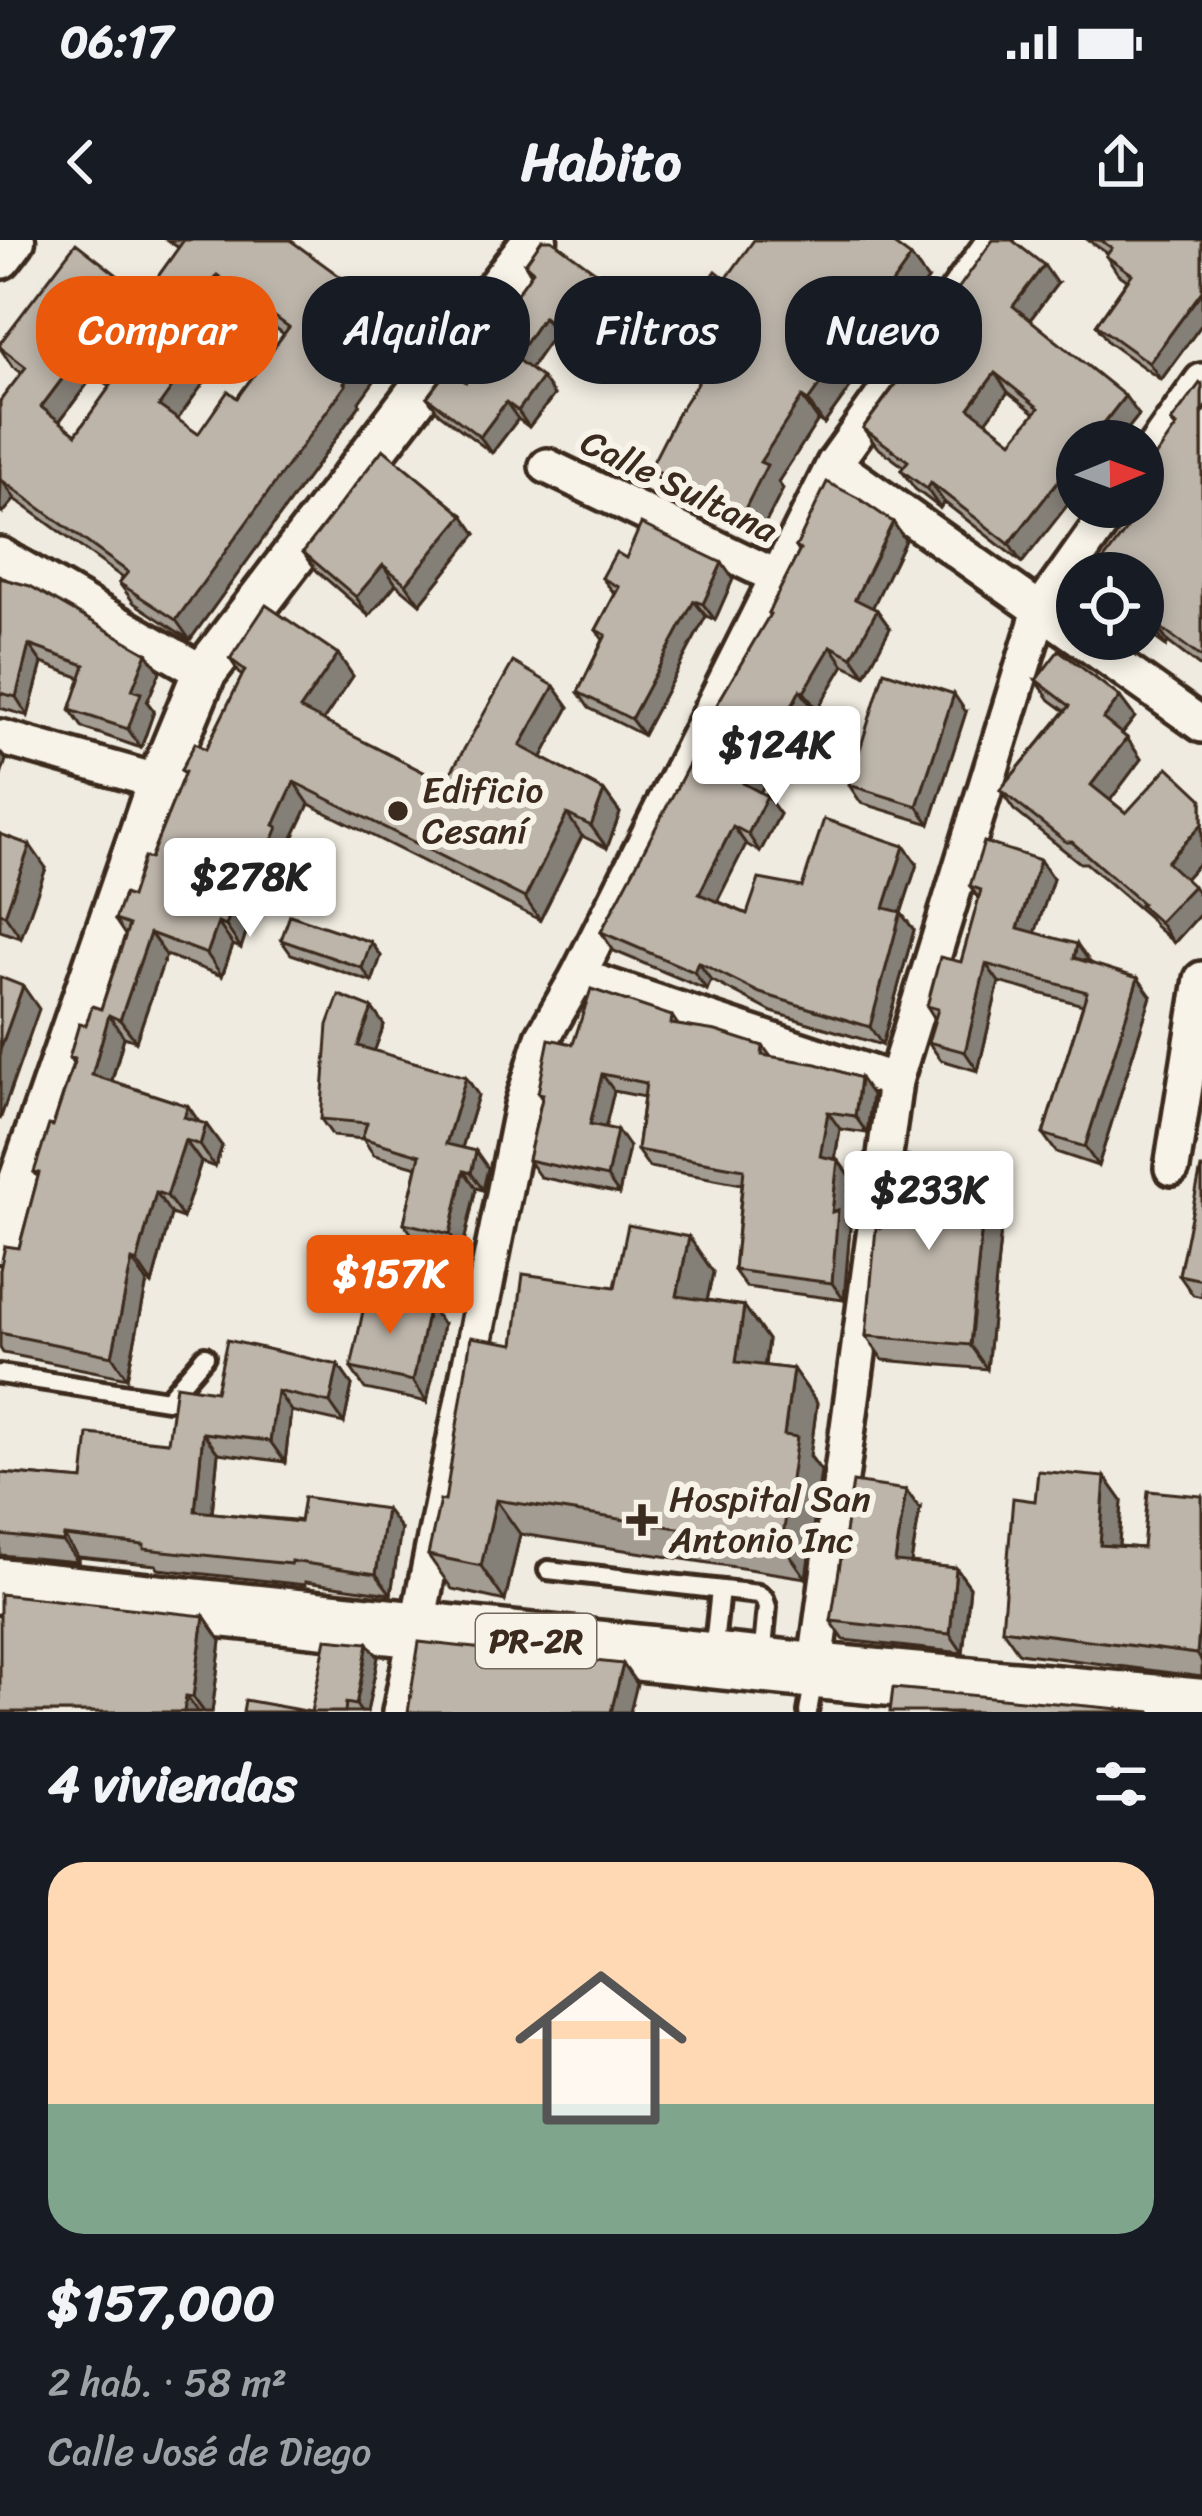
<!DOCTYPE html>
<html lang="es">
<head>
<meta charset="utf-8">
<style>
  :root { --surface:#171b24; --page:#20242c; --text:#f1f3f6; --muted:#9ea1a6; --line:#363941; --accent:#ea580c }
  body { margin:0; font-family:Sriracha,sans-serif; background:var(--page); color:var(--text); height:100vh; display:flex; flex-direction:column; font-size:45px; white-space:nowrap }
  * { box-sizing:border-box; margin:0 }
  p { font-size:39px; color:var(--muted) }
  .icon { flex:none; width:66px; height:66px; fill:none; stroke:currentColor; stroke-width:2; stroke-linecap:round; stroke-linejoin:round }
  .map { position:relative; height:1472px; overflow:hidden }
  .side { display:flex; flex-direction:column; background:var(--surface); flex:1 }
  .side>* { flex:none }
  .top-card { position:absolute; left:36px; top:36px; width:1131px; height:108px; display:flex; gap:24px }
  .needle { width:78px; rotate:89deg }
  .buttons { position:absolute; left:1056px; top:180px; display:grid; gap:24px }
  .buttons a { display:grid; place-items:center; width:108px; height:108px; border-radius:50%; background:var(--surface); box-shadow:0 6px 18px #0003; font-size:60px }
  .price { position:absolute; translate:-50% -102px; padding:0 27px; border-radius:12px; background:#fff; color:#222; font-size:39px; line-height:78px; filter:drop-shadow(0 3px 6px #0008) }
  .price::after { content:''; position:absolute; left:50%; top:72px; width:36px; height:27px; margin-left:-18px; background:inherit; clip-path:polygon(0 0,100% 0,50% 100%) }
  .price.active { background:var(--accent); color:#fff }
  ul { padding:0; list-style:none }
  li { display:grid; align-content:center; gap:24px; height:636px; padding:0 48px }
  li+li { border-top:3px solid var(--line) }
  li span { display:grid; place-items:center; height:372px; border-radius:36px; color:#555 }
  li>.icon { margin-inline-start:auto }
  span .icon { width:216px; height:216px; fill:#fffc; stroke-width:1 }
  li b { font-size:51px }
  h2 { display:flex; justify-content:space-between; align-items:center; height:144px; padding:0 48px; font-size:51px }
  .pill { padding:0 42px; border-radius:48px; background:var(--surface); box-shadow:0 6px 18px #0003; font-size:42px; line-height:108px }
  .pill.active { background:var(--accent); color:#fff }
  .status { display:flex; justify-content:space-between; align-items:center; height:84px; padding:0 60px; background:var(--surface); direction:ltr }
  .status svg { height:33px; fill:currentColor }
  header { display:flex; justify-content:space-between; align-items:center; height:156px; padding:0 48px; background:var(--surface); font-size:54px; font-weight:800 }
  .map>svg:first-child { display:block }
</style>
</head>
<body>
<div class="status"><b>06:17</b><svg viewBox="0 0 49 12"><path d="M0 12V9h3v3zM5 12V6h3v6zM10 12V3h3v9zM15 12V0h3v12zM26 1h20v11H26zM47 4h2v5h-2z"/></svg></div>
<header><svg class="icon" aria-label="back" viewBox="0 0 24 24"><path d="M15 5l-7 7 7 7"/></svg>Habito<svg class="icon" aria-label="share" viewBox="0 0 24 24"><path d="M12 15V3M7 8l5-5 5 5M5 13v7h14v-7"/></svg></header>
<div class="map">
<svg width="1202" height="1472" viewBox="0 0 1202 1472">
  <rect width="100%" height="100%" fill="#efebe0"/>
  <filter id="ink" filterUnits="userSpaceOnUse"><feTurbulence type="fractalNoise" baseFrequency=".00833" numOctaves="2"/><feDisplacementMap in="SourceGraphic" scale="24" xChannelSelector="R" yChannelSelector="G"/><feConvolveMatrix kernelMatrix="1 2 1 2 8 2 1 2 1" color-interpolation-filters="sRGB"/></filter>
  <g filter="url(#ink)">
    <g fill="none" stroke-linecap="round" stroke-linejoin="round">
      <g stroke="#3b2a1e" stroke-width="26">
        <g id="service">
          <path d="M0,1134L167,1160L205,1116"/>
          <path d="M548,1330L758,1354L764,1358L767,1367L762,1419"/>
          <path d="M713,1414L720,1350"/>
          <path d="M808,1472L814,1438"/>
        </g>
      </g>
      <g stroke="#3b2a1e" stroke-width="42">
        <g id="minor">
          <path d="M834,224L1077,396"/>
          <path d="M1143,224L1202,141"/>
          <path d="M547,226L777,337"/>
          <path d="M0,315L204,433"/>
          <path d="M1081,399L1202,485"/>
          <path d="M0,497L159,542"/>
          <path d="M578,736L895,841"/>
          <path d="M1172,928L1202,739"/>
          <path d="M815,1431L895,841L1040,370L1113,267"/>
          <path d="M400,1472L522,865L543,797L578,736L834,224L995,0"/>
        </g>
      </g>
      <g stroke="#3b2a1e" stroke-width="51">
        <g id="tertiary">
          <path d="M0,17L13,0"/>
          <path d="M0,1001L159,542L204,433L535,0"/>
        </g>
      </g>
      <g stroke="#3b2a1e" stroke-width="63">
        <path id="primary" d="M0,1346L815,1431L1202,1467"/>
      </g>
      <use href="#service" stroke="#f7f3e8" stroke-width="16"/>
      <use href="#minor" stroke="#f7f3e8" stroke-width="33"/>
      <use href="#tertiary" stroke="#f7f3e8" stroke-width="42"/>
      <use href="#primary" stroke="#f7f3e8" stroke-width="54"/>
    </g>
    <g fill="#a39c92" stroke="#3b2a1e" stroke-width="3" fill-rule="evenodd">
      <path d="M167,0H290L407,95L359,162L360,165L190,400L134,363L119,343L123,338L15,259L3,273L0,271V161L22,133L12,126L0,108L144,56L179,8ZM231,56L284,94L237,158L198,194L177,180L205,141L193,124L211,99L205,91ZM94,135L110,147L76,194L59,182Z"/>
      <path d="M1088,0H1202V84L1161,140L1108,102L1096,85L1127,40L1118,34L1106,16L1108,14Z"/>
      <path d="M525,24L637,71L616,100L588,80L571,105L555,93L530,129L542,138L554,155L529,187L518,179L492,213L439,173L427,157L466,142L505,90L498,80L531,34Z"/>
      <path d="M726,39L928,40L824,184L818,180L778,242L783,249L758,298L666,252L650,228L719,111L701,98L685,75Z"/>
      <path d="M1057,44L1030,80L1139,175L1118,201H1077L1022,323L944,262L940,268L915,249L901,230L904,227L877,207L863,188L936,88L933,84ZM1008,152L1035,173L1012,201L986,181Z"/>
      <path d="M1202,145V428L1168,402L1166,406L1143,389V267L1148,250L1143,243V234L1176,188L1171,182Z"/>
      <path d="M463,275L476,294L420,364L396,344L369,376L317,331L303,312Z"/>
      <path d="M893,282L905,300L872,368L877,370L890,388L865,435L844,425L817,470L813,468L792,509L783,504L760,552L780,574L760,612L746,604L717,661L747,674L802,647L917,624L901,673L914,690L882,805L772,772L711,740L707,750L614,711L601,692L770,376L768,373L799,312L796,307Z"/>
      <path d="M626,318L733,339L715,380L706,376L643,495L589,468L578,452L603,400L596,390L615,354L602,338Z"/>
      <path d="M0,338L147,413L160,432L147,462L154,471L141,508L83,488L70,470L81,438L42,423L28,476L0,468Z"/>
      <path d="M338,414L353,436L323,481L445,543L554,446L569,467L541,517L604,551L620,573L607,608L582,596L540,680L309,564L290,604L294,609L268,671L255,665L241,708L233,705L222,736L166,715L136,801L124,797L112,841L188,866L199,882L222,906L215,927L201,922L183,978L171,974L152,1044L147,1042L127,1138L3,1113L0,1108V1030L19,1008L38,937L34,932L53,886L73,823L69,818L86,785L101,769L125,695L115,680L131,657L150,619L184,534L181,530L206,509L242,437L230,419Z"/>
      <path d="M1036,440L1135,477L1122,494L1127,498L1141,519L1110,560L1126,573L1202,559V620L1185,639L1202,659V672L1174,703L1155,686L1149,677L1086,623H1080L1014,570L1000,550L1065,471L1050,460Z"/>
      <path d="M966,472L930,584L861,563L849,545Z"/>
      <path d="M0,594L46,628L21,698L0,691Z"/>
      <path d="M1053,639L1035,692L1151,756L1098,926L1056,912L1043,894L1083,765L999,742L978,831L941,820L928,802L935,779L927,766L961,722L979,659L970,646Z"/>
      <path d="M281,700L371,702L381,716L372,742L291,714Z"/>
      <path d="M372,768L384,785L374,811L466,837L478,855L462,908L488,928L483,950L476,948L462,1011L416,1000L404,983L417,927L374,915L363,899L333,896L321,879Z"/>
      <path d="M672,776L678,785L763,806L771,817L872,855L867,893L840,889L835,920H838L850,937L845,980L850,987L844,1060L746,1047L734,1030L742,944L649,927L637,910L644,857L614,851L605,888L629,907L619,954L540,937L528,920L542,859L538,853L573,804Z"/>
      <path d="M1202,928V1057L1193,1055L1179,1035Z"/>
      <path d="M1005,948L987,1129L883,1120L866,1096L881,988Z"/>
      <path d="M689,997L713,1032L707,1060L744,1066L768,1100L765,1126L793,1129L817,1163L810,1216L821,1231L806,1338L520,1294L505,1361L452,1349L428,1315L445,1261L514,1104L615,1047Z"/>
      <path d="M443,1085L427,1162L365,1149L351,1128Z"/>
      <path d="M338,1125L352,1145L344,1183L291,1171L285,1222L218,1213L212,1273L401,1289L391,1354L305,1342V1345L158,1329L156,1325L78,1317V1322L0,1315V1233L83,1240L168,1202L216,1151Z"/>
      <path d="M1105,1237L1122,1261L1119,1306L1143,1308L1202,1256V1437L1019,1413L1002,1389L1035,1261Z"/>
      <path d="M920,1269L911,1323L956,1328L970,1347L963,1413L844,1400L831,1381Z"/>
      <path d="M204,1376L221,1401L212,1472H0Z"/>
      <path d="M378,1417L367,1472H243H311Z"/>
    </g>
    <g fill="#847f77" stroke="#3b2a1e" stroke-width="3">
      <path d="M911,17L928,40L824,184L808,161Z"/>
      <path d="M1044,25L1057,44L1026,85L1013,66Z"/>
      <path d="M217,35L231,56L205,91L211,99L193,124L205,141L173,186L159,166L175,109L189,73Z"/>
      <path d="M1202,51V84L1161,140L1149,123Z"/>
      <path d="M626,54L637,71L616,100L604,84Z"/>
      <path d="M577,64L588,80L571,105L559,89Z"/>
      <path d="M393,75L407,95L359,162L360,165L190,400L176,380Z"/>
      <path d="M543,77L555,93L526,134L515,118Z"/>
      <path d="M80,115L94,135L55,187L41,167Z"/>
      <path d="M995,133L1008,152L982,187L969,168Z"/>
      <path d="M542,138L554,155L529,187L518,171Z"/>
      <path d="M1125,156L1139,175L1118,201H1090Z"/>
      <path d="M802,157L818,180L778,242L783,249L758,298L742,275L760,222Z"/>
      <path d="M506,162L518,179L492,213L480,197Z"/>
      <path d="M1077,217V253L1022,323L1009,304Z"/>
      <path d="M1,239L15,259L3,273L0,269Z"/>
      <path d="M931,243L944,262L940,268L927,249Z"/>
      <path d="M463,275L476,294L420,364L406,344Z"/>
      <path d="M893,282L905,300L868,377L855,359Z"/>
      <path d="M722,323L733,339L715,380L703,364Z"/>
      <path d="M383,325L396,344L369,376L356,357Z"/>
      <path d="M694,361L706,376L643,495L631,479Z"/>
      <path d="M877,370L890,388L865,435L852,417Z"/>
      <path d="M1154,383L1168,402L1166,406L1152,386Z"/>
      <path d="M29,405L42,423L28,476L16,457Z"/>
      <path d="M831,406L844,425L817,470L804,452Z"/>
      <path d="M147,413L160,432L147,462L154,471L141,508L128,489L132,450Z"/>
      <path d="M338,414L353,436L316,491L300,469Z"/>
      <path d="M554,446L569,467L536,528L520,506Z"/>
      <path d="M800,450L813,468L792,509L779,491Z"/>
      <path d="M954,454L966,472L930,584L917,566Z"/>
      <path d="M1120,457L1135,477L1117,500L1103,479Z"/>
      <path d="M770,486L783,504L756,562L743,543Z"/>
      <path d="M1127,498L1141,519L1106,566L1091,545Z"/>
      <path d="M0,512L6,520L0,539Z"/>
      <path d="M294,542L309,564L290,604L294,609L268,671L253,649L274,585Z"/>
      <path d="M604,551L620,573L607,608L591,586Z"/>
      <path d="M767,556L780,574L760,612L748,594Z"/>
      <path d="M567,574L582,596L540,680L525,658Z"/>
      <path d="M1202,584V620L1181,643L1167,622Z"/>
      <path d="M733,586L746,604L712,672L699,654Z"/>
      <path d="M30,605L46,628L21,698L5,675Z"/>
      <path d="M904,606L917,624L901,673L914,690L882,805L870,787L884,668Z"/>
      <path d="M1040,620L1053,639L1031,706L1018,688Z"/>
      <path d="M239,643L255,665L241,708L226,686Z"/>
      <path d="M1193,646L1202,659V672L1174,703L1159,682Z"/>
      <path d="M218,683L233,705L222,736L207,714Z"/>
      <path d="M150,693L166,715L136,801L120,780Z"/>
      <path d="M371,702L381,716L372,742L362,728Z"/>
      <path d="M1077,704L1090,722L1074,718Z"/>
      <path d="M698,722L711,740L707,750L694,732Z"/>
      <path d="M986,724L999,742L978,831L965,812Z"/>
      <path d="M1138,738L1151,756L1098,926L1085,907Z"/>
      <path d="M23,746L39,769L0,880V810Z"/>
      <path d="M372,768L384,785L370,823L358,806Z"/>
      <path d="M109,775L124,797L107,857L92,835Z"/>
      <path d="M602,834L614,851L602,901L590,884Z"/>
      <path d="M466,837L478,855L458,921L446,904Z"/>
      <path d="M860,838L872,855L867,893L855,876Z"/>
      <path d="M188,866L203,888L184,877Z"/>
      <path d="M828,872L840,889L832,933L820,916Z"/>
      <path d="M206,884L222,906L215,927L200,905Z"/>
      <path d="M617,890L629,907L619,954L607,937Z"/>
      <path d="M185,900L201,922L183,978L167,956Z"/>
      <path d="M476,911L488,928L483,950L471,933Z"/>
      <path d="M838,920L850,937L845,980L850,987L844,1060L832,1043V972Z"/>
      <path d="M988,924L1005,948L987,1129L970,1105Z"/>
      <path d="M464,931L476,948L462,1011L450,994Z"/>
      <path d="M156,952L171,974L152,1044L137,1022Z"/>
      <path d="M689,997L713,1032L701,1090L677,1056Z"/>
      <path d="M132,1020L147,1042L127,1138L112,1116Z"/>
      <path d="M429,1065L443,1085L427,1162L413,1141Z"/>
      <path d="M744,1066L768,1100L760,1156L736,1122Z"/>
      <path d="M338,1125L352,1145L344,1183L330,1163Z"/>
      <path d="M793,1129L817,1163L810,1216L821,1231L806,1338L782,1304L784,1195Z"/>
      <path d="M277,1151L291,1171L285,1222L270,1201Z"/>
      <path d="M203,1193L218,1213L210,1292L195,1271Z"/>
      <path d="M1105,1237L1122,1261L1117,1329L1100,1305Z"/>
      <path d="M906,1250L920,1269L908,1340L895,1322Z"/>
      <path d="M496,1260L520,1294L505,1361L481,1326Z"/>
      <path d="M386,1269L401,1289L391,1354L376,1334Z"/>
      <path d="M64,1296L78,1317V1322L63,1302Z"/>
      <path d="M956,1328L970,1347L963,1413L950,1394Z"/>
      <path d="M1202,1354V1422L1197,1414Z"/>
      <path d="M204,1376L221,1401L212,1472H204L193,1457Z"/>
      <path d="M368,1403L378,1417L367,1472H361L356,1465Z"/>
      <path d="M623,1424L637,1444L630,1472H611Z"/>
      <path d="M186,1456L198,1472H184Z"/>
    </g>
    <g fill="#bdb5aa" stroke="#3b2a1e" stroke-width="3" fill-rule="evenodd">
      <path d="M184,0H290L393,75L344,143L346,145L176,380L119,343L128,332L0,239V161L26,127L0,107V103L76,3L144,56ZM217,35L289,87L237,158L228,151L198,194L159,166L191,121L175,109L197,78L189,73ZM80,115L114,141L76,194L41,167Z"/>
      <path d="M542,0H552L626,54L604,84L577,64L559,89L543,77L515,118L542,138L518,171L506,162L480,197L427,157L448,129L466,142L507,87L498,80L533,31L525,24Z"/>
      <path d="M754,0H888L911,17L808,161L802,157L760,222L767,225L742,275L650,228L678,173L724,102L685,75L716,31L726,39Z"/>
      <path d="M993,0H1012L1044,25L1013,66L1125,156L1090,201H1077V217L1009,304L931,243L927,249L901,230L908,221L863,188L913,122L911,120L936,87L933,84ZM995,133L1039,168L1012,201L969,168Z"/>
      <path d="M1100,0H1202V51L1149,123L1096,85L1132,34L1106,16L1112,8Z"/>
      <path d="M1200,143L1202,145V418L1154,383L1152,386L1143,379V333H1094L1143,267V258L1151,247L1143,241V234L1177,186L1171,182Z"/>
      <path d="M383,209L463,275L406,344L383,325L356,357L303,312Z"/>
      <path d="M827,242L858,258L893,282L855,359L877,370L852,417L831,406L804,452L800,450L779,491L770,486L743,543L767,556L748,594L733,586L699,654L747,674L759,639L802,647L824,579L904,606L884,668L901,672L870,787L760,753L698,722L694,732L601,692L698,507L712,473L770,374L768,373L800,310L796,307Z"/>
      <path d="M641,284L722,323L703,364L694,361L631,479L578,452L606,395L596,390L619,347L602,338L616,312L626,318Z"/>
      <path d="M0,338L30,346L147,413L132,450L141,453L128,489L70,470L85,425L29,405L16,457L0,453Z"/>
      <path d="M266,365L338,414L300,469L445,543L513,422L554,446L520,506L604,551L591,586L567,574L525,658L294,542L274,585L278,587L253,649L239,643L226,686L218,683L207,714L150,693L120,780L109,775L92,835L188,866L184,877L206,884L200,905L185,900L167,956L156,952L137,1022L132,1020L112,1116L0,1093V1030L5,1006L19,1008L39,933L34,932L49,885L53,886L75,819L69,818L79,784L86,785L92,766L101,769L129,685L115,680L124,654L131,657L144,617L150,619L185,532L181,530L195,503L206,509L245,430L230,419Z"/>
      <path d="M1059,410L1120,457L1103,479L1127,498L1091,545L1126,573L1168,527L1202,559V584L1167,622L1193,646L1159,682L1140,665L1142,663L1072,602H1066L1000,550L1070,466L1036,440Z"/>
      <path d="M884,431L954,454L917,566L849,545Z"/>
      <path d="M0,594L30,605L5,675L0,673Z"/>
      <path d="M984,602L1040,620L1018,688L1077,704L1074,718L1138,738L1085,907L1043,894L1087,752L986,724L965,812L928,802L938,769L927,766L940,717L961,722L981,650L970,646Z"/>
      <path d="M290,675L371,702L362,728L281,700Z"/>
      <path d="M0,737L23,746L0,810Z"/>
      <path d="M591,749L672,776L671,784L716,791L763,806L762,815L817,824L860,838L855,876L828,872L820,916L838,920L832,972L838,970L832,1043L734,1030L744,929L637,910L646,843L602,834L590,884L617,890L607,937L528,920L543,854L538,853L549,799L573,804Z"/>
      <path d="M339,755L372,768L358,806L466,837L446,904L476,911L471,933L464,931L450,994L404,983L420,915L362,898L367,883L321,879L328,785Z"/>
      <path d="M906,916L988,924L970,1105L866,1096L876,988H881Z"/>
      <path d="M1201,928H1202V1040L1179,1035Z"/>
      <path d="M628,985L689,997L677,1056L744,1066L736,1122L793,1129L784,1195L797,1197L782,1304L496,1260L481,1326L428,1315L440,1260L445,1261L471,1097L514,1104L523,1034L615,1047Z"/>
      <path d="M367,1052L429,1065L413,1141L351,1128Z"/>
      <path d="M227,1100L338,1125L330,1163L277,1151L270,1201L203,1193L195,1271L300,1282L304,1257L386,1269L376,1334L291,1321V1324L144,1309V1305L64,1296L63,1302L0,1295V1233L83,1240L88,1194L168,1202L176,1145L216,1151Z"/>
      <path d="M1038,1231L1105,1237L1100,1305L1143,1308L1148,1251L1202,1256V1354L1197,1414L1002,1389L1013,1258L1035,1261Z"/>
      <path d="M853,1242L906,1250L895,1322L956,1328L950,1394L831,1381Z"/>
      <path d="M0,1354L204,1376L193,1457L186,1456L184,1472H0Z"/>
      <path d="M326,1399L368,1403L356,1465L346,1463L345,1472H243L245,1460L311,1472Z"/>
      <path d="M419,1402L623,1424L611,1472H408Z"/>
      <path d="M893,1448L1152,1472H890Z"/>
    </g>
  </g>
  <g fill="#3b2a1e" stroke="#f7f3e8" stroke-width="4.5">
    <circle cx="398" cy="571" r="12"/>
    <path d="M636 1262h12v12h12v12h-12v12h-12v-12h-12v-12h12z"/>
  </g>
  <g text-anchor="middle" dominant-baseline="central" stroke-width="12" stroke-linejoin="round" paint-order="stroke">
    <rect fill="#f7f3e8" stroke="#73665b" stroke-width="3" x="476" y="1374" width="120" height="54" rx="9"/>
    <g font-size="33" font-weight="bold" fill="#3b2a1e">
      <text x="536" y="1401">PR-2R</text>
    </g>
    <g font-size="36" fill="#3b2a1e" stroke="#f7f3e8">
      <text transform="translate(679 246) rotate(26)">Calle Sultana</text>
    </g>
    <g font-size="36" fill="#3b2a1e" stroke="#f7f3e8" text-anchor="start">
      <text x="422" y="550">Edificio<tspan x="422" dy="41">Cesaní</tspan></text>
      <text x="669" y="1259">Hospital San<tspan x="669" dy="41">Antonio Inc</tspan></text>
    </g>
  </g>
</svg>
<div class="buttons">
<a><svg class="needle" viewBox="-14 -14 28 28"><path d="M0-13l5 13h-10z" fill="#e53935"/><path d="M0 13l5-13h-10z" fill="#9ea1a6"/></svg></a>
<a><svg class="icon" aria-label="locate" viewBox="0 0 24 24"><circle cx="12" cy="12" r="6"/><path d="M12 2v4M12 18v4M2 12h4M18 12h4"/></svg></a>
</div>
<b class="price" style="left:776px;top:568px">$124K</b>
<b class="price" style="left:250px;top:700px">$278K</b>
<b class="price" style="left:929px;top:1013px">$233K</b>
<b class="price active" style="left:390px;top:1097px">$157K</b>
<div class="top-card">
<a class="pill active">Comprar</a>
<a class="pill">Alquilar</a>
<a class="pill">Filtros</a>
<a class="pill">Nuevo</a>
</div>
</div>
<section class="side">
<h2>4 viviendas<svg class="icon" aria-label="filters" viewBox="0 0 24 24"><path d="M4 7h16M4 17h16"/><circle cx="9" cy="7" r="2"/><circle cx="15" cy="17" r="2"/></svg></h2>
<ul>
<li><span style="background:linear-gradient(#ffd9b3 65%,#7fa58c 0)"><svg class="icon" aria-label="home" viewBox="0 0 24 24"><path d="M3 11l9-7 9 7M6 9v11h12V9"/></svg></span><div><b>$157,000</b><p>2 hab. · 58 m²</p><p>Calle José de Diego</p></div></li>
</ul>
</section>
</body>
</html>
